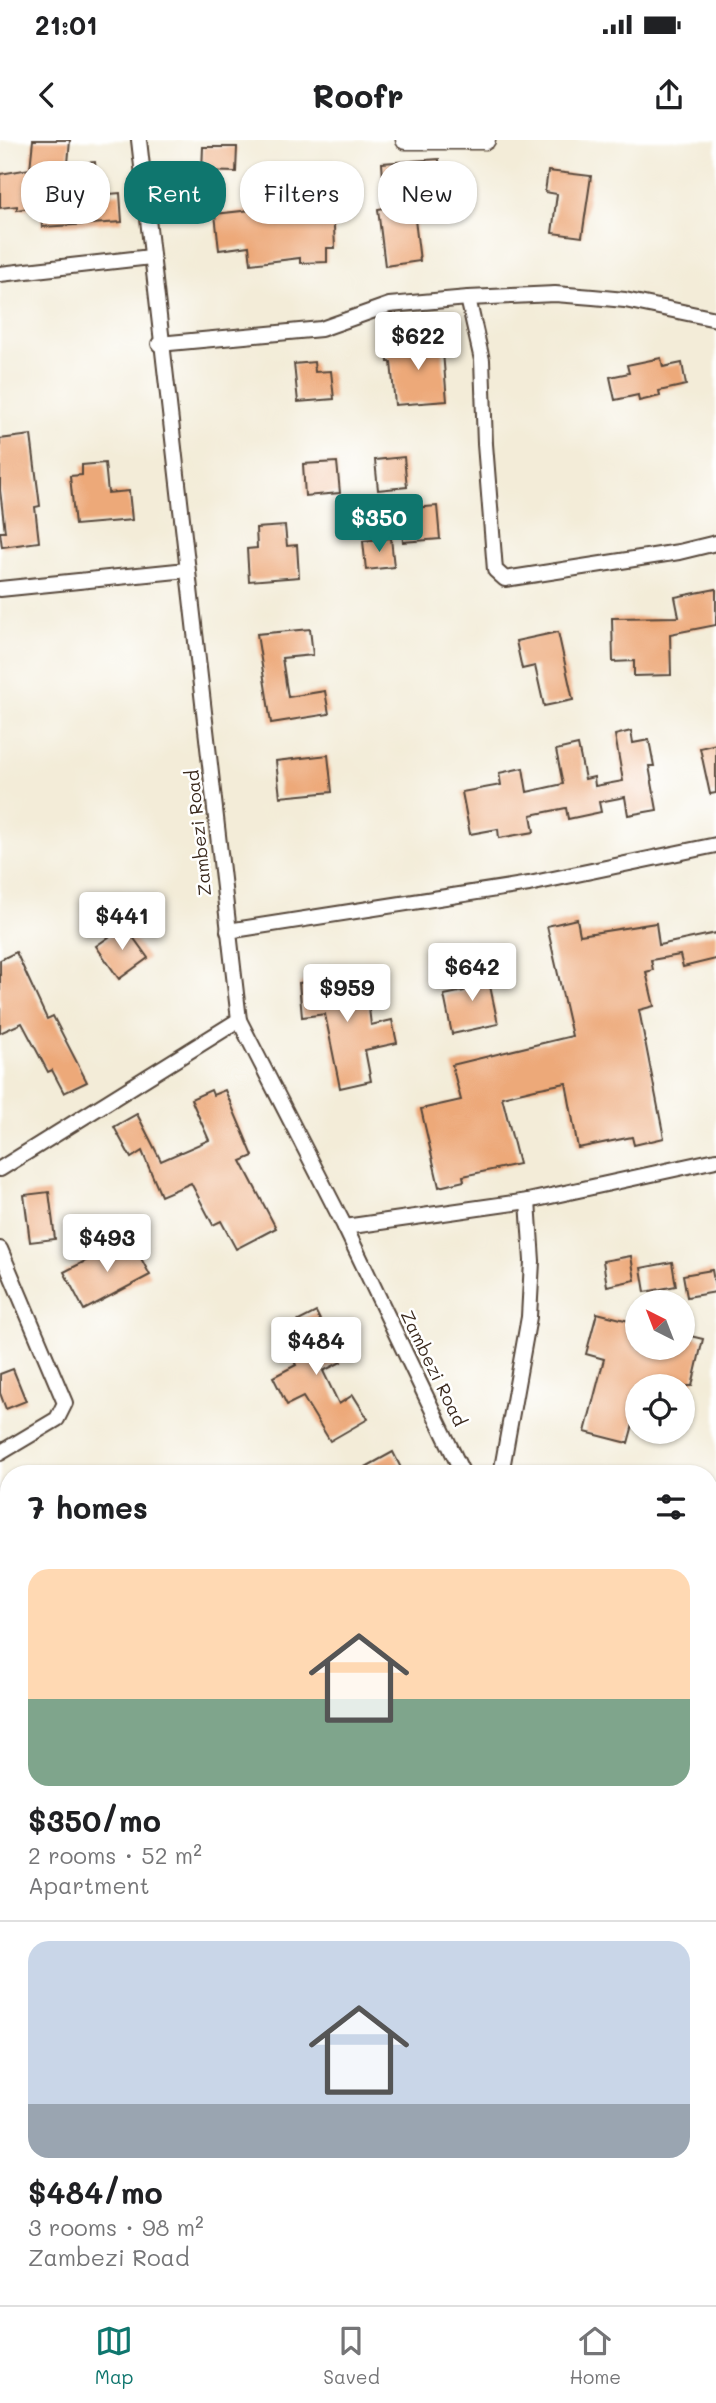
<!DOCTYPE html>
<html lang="en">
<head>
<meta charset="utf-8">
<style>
  :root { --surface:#fff; --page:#f2f2f2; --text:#202124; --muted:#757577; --line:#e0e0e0; --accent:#0f766e }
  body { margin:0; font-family:Mali,sans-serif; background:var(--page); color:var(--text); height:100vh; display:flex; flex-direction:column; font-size:26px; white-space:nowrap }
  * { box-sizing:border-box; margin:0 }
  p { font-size:23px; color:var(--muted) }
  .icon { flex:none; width:38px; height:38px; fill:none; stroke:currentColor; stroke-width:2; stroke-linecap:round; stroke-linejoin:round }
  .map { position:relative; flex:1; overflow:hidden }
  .details { position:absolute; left:0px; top:1325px; width:718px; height:842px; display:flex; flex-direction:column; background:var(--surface); border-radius:28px 28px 0 0; box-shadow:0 2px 5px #0004 }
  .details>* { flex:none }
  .top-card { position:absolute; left:21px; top:21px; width:676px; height:63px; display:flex; gap:14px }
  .needle { width:46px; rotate:318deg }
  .buttons { position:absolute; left:625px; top:1150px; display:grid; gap:14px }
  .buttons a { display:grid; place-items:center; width:70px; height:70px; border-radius:50%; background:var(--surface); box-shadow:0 2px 5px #0004; font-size:35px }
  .price { position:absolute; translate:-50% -60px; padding:0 16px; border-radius:7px; background:#fff; color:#222; font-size:23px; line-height:46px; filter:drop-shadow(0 2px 4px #0008) }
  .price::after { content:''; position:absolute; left:50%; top:42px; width:21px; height:16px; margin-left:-10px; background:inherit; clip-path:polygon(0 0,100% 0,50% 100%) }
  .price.selected { background:var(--accent); color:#fff }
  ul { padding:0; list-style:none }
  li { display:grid; align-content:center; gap:14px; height:371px; padding:0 28px }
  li+li { border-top:2px solid var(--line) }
  li span { display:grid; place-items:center; height:217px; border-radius:21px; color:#555 }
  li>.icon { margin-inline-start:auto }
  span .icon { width:126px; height:126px; fill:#fffc; stroke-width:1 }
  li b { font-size:30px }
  h2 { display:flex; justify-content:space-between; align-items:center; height:84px; padding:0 28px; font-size:30px }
  .chip { padding:0 24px; border-radius:28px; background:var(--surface); box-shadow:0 2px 5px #0004; font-size:24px; line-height:63px }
  .chip.selected { background:var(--accent); color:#fff }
  .status { display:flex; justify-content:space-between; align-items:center; height:49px; padding:0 35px; background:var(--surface); direction:ltr }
  .status svg { height:19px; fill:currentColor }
  header { display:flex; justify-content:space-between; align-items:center; height:91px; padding:0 28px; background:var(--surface); font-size:32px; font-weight:700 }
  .dock { display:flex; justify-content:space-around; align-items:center; height:98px; border-top:2px solid var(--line); background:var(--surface); font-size:19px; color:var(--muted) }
  .dock a { display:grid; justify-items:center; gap:4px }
  .dock .selected { color:var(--accent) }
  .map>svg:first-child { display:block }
</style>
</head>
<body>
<div class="status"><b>21:01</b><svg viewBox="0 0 49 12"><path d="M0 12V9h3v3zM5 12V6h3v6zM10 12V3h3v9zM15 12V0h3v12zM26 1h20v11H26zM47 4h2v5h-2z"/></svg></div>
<header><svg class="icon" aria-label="back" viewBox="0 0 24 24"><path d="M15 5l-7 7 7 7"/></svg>Roofr<svg class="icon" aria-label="share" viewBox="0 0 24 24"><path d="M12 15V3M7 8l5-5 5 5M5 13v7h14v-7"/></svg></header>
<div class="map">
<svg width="716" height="2165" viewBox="0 0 716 2165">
  <rect width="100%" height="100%" fill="#fff"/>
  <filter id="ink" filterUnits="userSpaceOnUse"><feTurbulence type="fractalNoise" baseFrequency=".0143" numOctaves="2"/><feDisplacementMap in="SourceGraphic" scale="14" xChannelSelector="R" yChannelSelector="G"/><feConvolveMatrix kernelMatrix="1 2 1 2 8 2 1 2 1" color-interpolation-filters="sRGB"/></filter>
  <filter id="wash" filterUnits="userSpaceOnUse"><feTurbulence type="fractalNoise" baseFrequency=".00686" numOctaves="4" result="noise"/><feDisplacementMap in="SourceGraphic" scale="28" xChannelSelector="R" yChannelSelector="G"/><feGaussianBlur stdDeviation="1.57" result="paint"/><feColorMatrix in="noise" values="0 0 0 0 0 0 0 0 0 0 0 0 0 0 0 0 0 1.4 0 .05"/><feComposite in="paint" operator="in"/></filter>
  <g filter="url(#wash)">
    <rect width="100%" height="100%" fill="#f3ecd8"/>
    <g id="blocks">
      <g fill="#eda979">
        <path d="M33,0H70L68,24L95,22L98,55L120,53L122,82L42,87L41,66L17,70V66L0,68V34L30,29Z"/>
        <path d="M203,7H237L236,32L202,31Z"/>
        <path d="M439,19L441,53L412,55L420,121L385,126L378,69L385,68L382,23Z"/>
        <path d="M548,31L591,36L582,97L552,93L557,54L545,52Z"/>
        <path d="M332,46L335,108H327V122L300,123V118L251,124L249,106L219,110L215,74L260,69L259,57L297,52V48Z"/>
        <path d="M442,200L447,261L395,265L391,222H388L387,204Z"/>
        <path d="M661,218L663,227L682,223L686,245L659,251L660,256L639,261L638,255L615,260L610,237L629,233L627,225Z"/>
        <path d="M314,222L315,232L331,231L334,259L298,262L294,224Z"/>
        <path d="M31,295L40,366L35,367L39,402L2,407L0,392H5L0,350V299Z"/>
        <path d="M404,317L407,347L378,350L375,320Z"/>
        <path d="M337,322L340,353L305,356L303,324Z"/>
        <path d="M105,323L108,353L129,351L132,380L75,385L70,336L82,335V325Z"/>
        <path d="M437,366L440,399L403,402L400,369Z"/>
        <path d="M285,386L287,406L297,405L299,437L249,441L247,409L257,408L256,388Z"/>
        <path d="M391,398L394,427L366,430L363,401Z"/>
        <path d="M716,449V485L670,494L671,535L634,536V521L613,522L612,478L679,477L675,457Z"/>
        <path d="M310,489L313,515L282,518L288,557L325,551L329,574L271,583L257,494Z"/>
        <path d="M558,492L573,560L544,566L535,526L522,529L516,501Z"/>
        <path d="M631,591L633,603L649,600L654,626H649L657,670L628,675L625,657L599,662L601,672L568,679L566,668L531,675L534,692L499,698L498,689L470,694L462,652L501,645L499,633L523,628L527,652L563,644L556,610L578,605L585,639L594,637L595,646L623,641L615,595Z"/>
        <path d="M716,604V653L710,654L700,608Z"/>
        <path d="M328,615L332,652L280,657L276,621Z"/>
        <path d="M577,779L580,795L656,783L659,805L716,793V819L683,827L680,815L651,820L653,830L646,832L654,866L639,870L664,998L634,1005L632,997L578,1008L566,943L535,949L502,957L519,1024L463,1036L464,1041L439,1047L421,969L461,960L452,925L572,896L547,786Z"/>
        <path d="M125,786L148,818L119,839L96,806Z"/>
        <path d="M16,812L47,879L53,876L87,942L64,953L52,930L48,932L22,883L0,893V820Z"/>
        <path d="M486,827L498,884L452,894L444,855L464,851L460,832Z"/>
        <path d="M365,835L371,885L392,880L397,903L365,910L371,941L340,948L325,874L302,877L299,843Z"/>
        <path d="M211,950L213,955L225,950L253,1016L241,1021L276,1088L236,1109L221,1081L213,1085L191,1043L161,1056L142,1011L131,1018L114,987L137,974L161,1021L209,1000L191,959Z"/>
        <path d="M49,1052L55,1099L30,1102L24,1055Z"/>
        <path d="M130,1098L150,1135L84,1170L64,1132Z"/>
        <path d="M631,1116L635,1140L607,1146L603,1121Z"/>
        <path d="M672,1122L676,1146L645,1152L641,1128Z"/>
        <path d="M712,1130L716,1152L687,1157L683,1135Z"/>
        <path d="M316,1172L341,1222L323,1231L339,1264L353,1255L368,1279L330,1301L303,1257L287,1265L273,1237L296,1225L279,1191Z"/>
        <path d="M597,1173L637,1183V1208H682V1194L703,1199L692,1246H637V1270L628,1303L585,1292L604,1219L586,1214Z"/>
        <path d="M13,1229L26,1261L6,1269L0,1253V1234Z"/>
        <path d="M393,1312L404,1334H353Z"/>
      </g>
    </g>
  </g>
  <g filter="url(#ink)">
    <use href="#blocks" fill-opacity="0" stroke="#57473a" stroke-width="2"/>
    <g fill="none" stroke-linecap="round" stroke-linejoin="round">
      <g stroke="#57473a" stroke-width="18">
        <g id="minor">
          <path d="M139,0L239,880L345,1087L463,1334"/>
          <path d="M0,134L151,117"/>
          <path d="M468,158L482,220L485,304L495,430L505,439L679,412L716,403"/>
          <path d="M159,204L321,189L389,165L468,158L555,154L593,157L625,160L716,179"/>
          <path d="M0,449L187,430"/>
          <path d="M228,791L529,744L716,705"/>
          <path d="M0,1029L239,880"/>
          <path d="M345,1087L528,1061L716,1020"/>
          <path d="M0,1109L65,1263L57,1279L0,1313"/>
          <path d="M501,1334L529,1177L532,1121L528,1061"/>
          <path d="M0,1528L9,1552"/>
          <path d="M0,1649L9,1646"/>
          <path d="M709,1745L716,1744"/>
          <path d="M709,1804L716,1820"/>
          <path d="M709,1936L716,1951"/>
          <path d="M709,2040L716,2042"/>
        </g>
      </g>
      <g stroke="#57473a" stroke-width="21">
        <path id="tertiary" d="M405,0H486"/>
      </g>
      <use href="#minor" stroke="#fff" stroke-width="14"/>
      <use href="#tertiary" stroke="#fff" stroke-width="18"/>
    </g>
  </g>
  <g text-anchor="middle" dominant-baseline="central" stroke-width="5" stroke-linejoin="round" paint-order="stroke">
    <g font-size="18" fill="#3b2a1e" stroke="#fff">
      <text transform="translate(198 693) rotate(-96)">Zambezi Road</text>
      <text transform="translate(434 1228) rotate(64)">Zambezi Road</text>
    </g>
  </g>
</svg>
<div class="buttons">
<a><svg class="needle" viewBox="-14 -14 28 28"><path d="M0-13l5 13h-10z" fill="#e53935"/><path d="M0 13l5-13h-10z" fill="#757577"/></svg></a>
<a><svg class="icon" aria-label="locate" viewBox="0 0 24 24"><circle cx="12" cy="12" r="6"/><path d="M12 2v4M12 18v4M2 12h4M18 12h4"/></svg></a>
</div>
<b class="price" style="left:418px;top:232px">$622</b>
<b class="price selected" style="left:379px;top:414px">$350</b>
<b class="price" style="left:122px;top:812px">$441</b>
<b class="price" style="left:472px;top:863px">$642</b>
<b class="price" style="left:347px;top:884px">$959</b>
<b class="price" style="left:107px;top:1134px">$493</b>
<b class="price" style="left:316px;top:1237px">$484</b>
<div class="top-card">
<a class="chip">Buy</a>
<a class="chip selected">Rent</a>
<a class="chip">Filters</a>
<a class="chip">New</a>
</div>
<section class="details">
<h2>7 homes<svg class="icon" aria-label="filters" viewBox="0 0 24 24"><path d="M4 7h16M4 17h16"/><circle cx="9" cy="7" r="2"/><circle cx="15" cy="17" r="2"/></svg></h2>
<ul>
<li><span style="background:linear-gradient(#ffd9b3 60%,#7fa58c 0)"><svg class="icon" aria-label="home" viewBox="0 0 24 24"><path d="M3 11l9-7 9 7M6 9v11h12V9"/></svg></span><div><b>$350/mo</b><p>2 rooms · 52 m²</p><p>Apartment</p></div></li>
<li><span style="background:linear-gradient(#c9d6e8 75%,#9aa5b1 0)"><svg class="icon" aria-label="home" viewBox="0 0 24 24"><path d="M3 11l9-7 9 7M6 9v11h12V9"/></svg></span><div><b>$484/mo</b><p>3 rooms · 98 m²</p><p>Zambezi Road</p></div></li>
</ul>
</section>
</div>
<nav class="dock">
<a class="selected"><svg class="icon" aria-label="map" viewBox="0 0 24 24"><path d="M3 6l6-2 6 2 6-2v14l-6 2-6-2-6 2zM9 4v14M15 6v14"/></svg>Map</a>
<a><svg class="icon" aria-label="saved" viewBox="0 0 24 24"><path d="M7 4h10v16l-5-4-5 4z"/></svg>Saved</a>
<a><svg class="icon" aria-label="home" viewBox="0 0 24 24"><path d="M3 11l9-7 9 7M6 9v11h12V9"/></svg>Home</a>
</nav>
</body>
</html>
